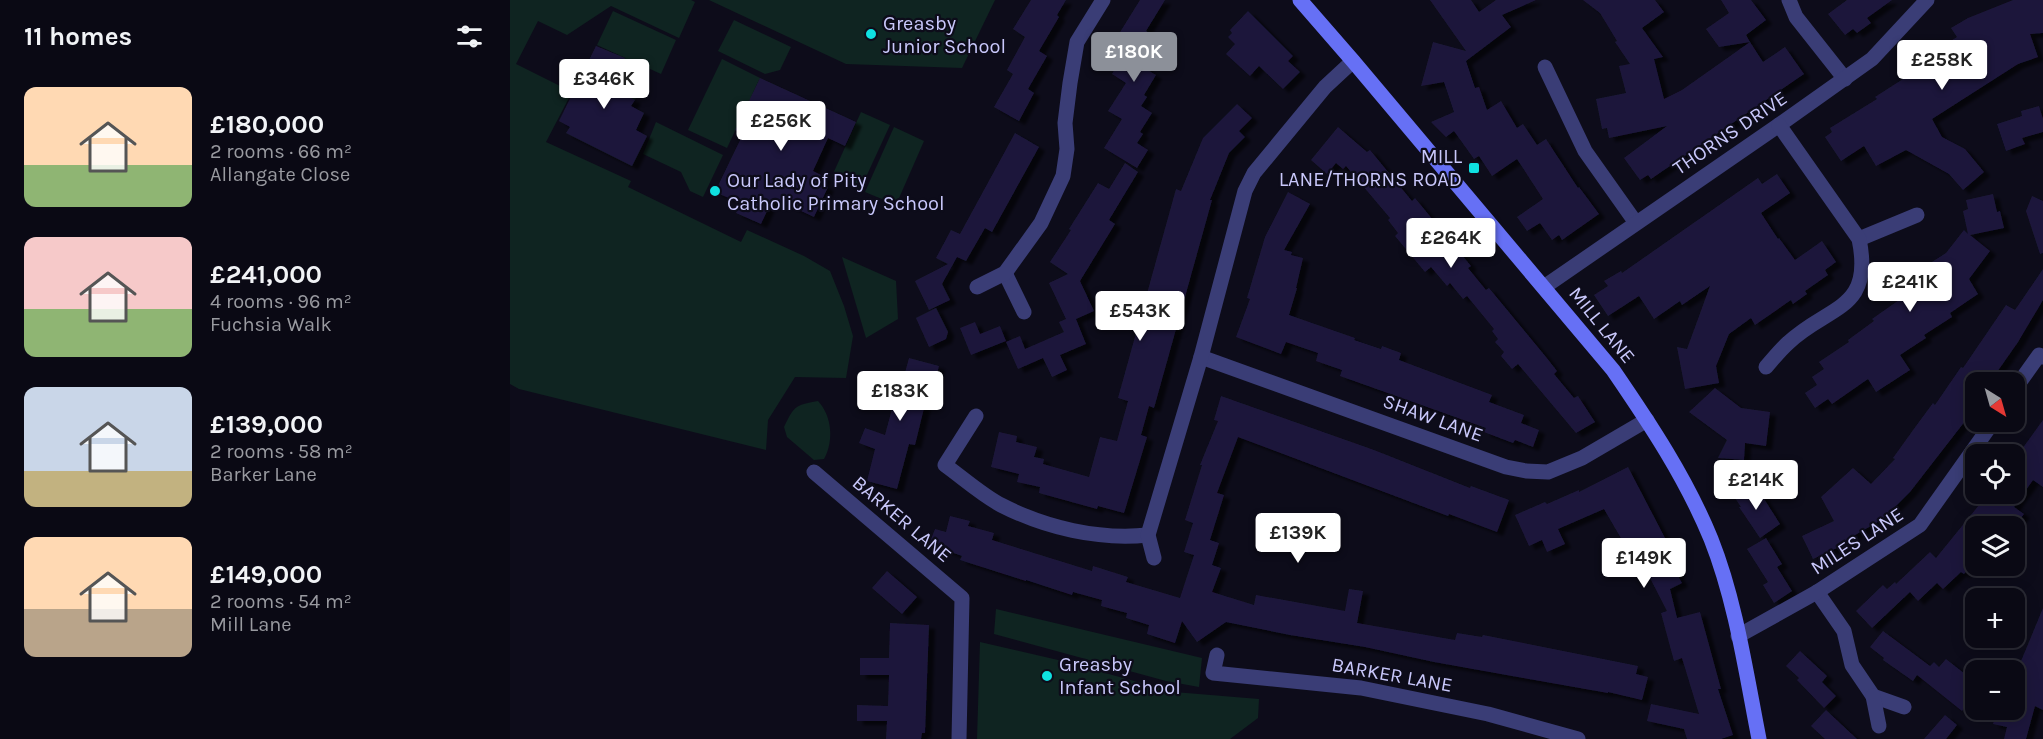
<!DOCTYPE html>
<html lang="en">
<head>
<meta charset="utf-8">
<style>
  :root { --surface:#0a0914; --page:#13121d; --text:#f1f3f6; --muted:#999aa0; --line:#2a2a34; --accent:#8c9099 }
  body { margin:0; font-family:Karla,sans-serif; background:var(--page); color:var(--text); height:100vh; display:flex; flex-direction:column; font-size:22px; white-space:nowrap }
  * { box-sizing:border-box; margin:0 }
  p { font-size:20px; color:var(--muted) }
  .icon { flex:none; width:33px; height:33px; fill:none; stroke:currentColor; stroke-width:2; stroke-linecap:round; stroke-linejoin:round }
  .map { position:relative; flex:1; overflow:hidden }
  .details { display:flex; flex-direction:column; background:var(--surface); width:510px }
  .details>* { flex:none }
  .needle { width:39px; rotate:143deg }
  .controls { position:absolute; left:1455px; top:372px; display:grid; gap:12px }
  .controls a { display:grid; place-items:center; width:60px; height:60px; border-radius:12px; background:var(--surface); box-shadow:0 3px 15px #0003,0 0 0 2px var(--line); font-size:30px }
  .price { position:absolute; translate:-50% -51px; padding:0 14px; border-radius:6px; background:#fff; color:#222; font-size:20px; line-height:39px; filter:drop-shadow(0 2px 3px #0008) }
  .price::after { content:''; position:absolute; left:50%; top:36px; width:18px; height:14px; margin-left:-9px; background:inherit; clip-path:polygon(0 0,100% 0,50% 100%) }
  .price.current { background:var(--accent); color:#fff }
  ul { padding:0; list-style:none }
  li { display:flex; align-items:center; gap:18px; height:150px; padding:0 24px }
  li span { display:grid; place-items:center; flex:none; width:168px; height:120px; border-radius:12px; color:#555 }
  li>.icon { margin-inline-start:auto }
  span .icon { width:72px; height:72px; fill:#fffc; stroke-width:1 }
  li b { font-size:26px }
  h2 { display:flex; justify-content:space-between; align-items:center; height:72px; padding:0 24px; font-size:26px }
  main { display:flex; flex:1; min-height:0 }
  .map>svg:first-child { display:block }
</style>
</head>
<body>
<main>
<section class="details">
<h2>11 homes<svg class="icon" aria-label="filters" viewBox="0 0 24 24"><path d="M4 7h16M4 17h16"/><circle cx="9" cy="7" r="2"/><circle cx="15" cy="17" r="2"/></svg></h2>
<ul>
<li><span style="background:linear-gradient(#ffd9b3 65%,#8fb573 0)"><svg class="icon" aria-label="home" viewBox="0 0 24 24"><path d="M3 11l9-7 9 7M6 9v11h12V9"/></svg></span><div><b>£180,000</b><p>2 rooms · 66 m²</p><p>Allangate Close</p></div></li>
<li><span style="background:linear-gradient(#f6c9c9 60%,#8fb573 0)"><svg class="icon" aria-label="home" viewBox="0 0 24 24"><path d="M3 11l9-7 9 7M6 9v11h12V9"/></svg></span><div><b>£241,000</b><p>4 rooms · 96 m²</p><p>Fuchsia Walk</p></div></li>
<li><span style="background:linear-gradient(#c9d6e8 70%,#c2b280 0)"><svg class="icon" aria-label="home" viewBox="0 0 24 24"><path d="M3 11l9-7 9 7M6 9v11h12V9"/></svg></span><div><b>£139,000</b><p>2 rooms · 58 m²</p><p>Barker Lane</p></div></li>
<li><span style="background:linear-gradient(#ffd9b3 60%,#b9a48a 0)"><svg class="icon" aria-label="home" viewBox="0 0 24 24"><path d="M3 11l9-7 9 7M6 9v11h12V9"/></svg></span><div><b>£149,000</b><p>2 rooms · 54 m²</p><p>Mill Lane</p></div></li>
</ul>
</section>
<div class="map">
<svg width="1533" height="739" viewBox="0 0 1533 739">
  <defs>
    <filter id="shadow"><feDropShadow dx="6" dy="4" stdDeviation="1.5" flood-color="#0009"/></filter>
  </defs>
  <rect width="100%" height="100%" fill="#0d0c1a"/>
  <g fill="#0f2421">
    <path d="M0,0H181L185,2L169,38L101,6L57,35L28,21L6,64L62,92L36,142L121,181L118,187L231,242L237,230L294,256L320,271L334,306L343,336L336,378L285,377L258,420L256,450L9,389L0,384Z"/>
    <path d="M199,0H485L452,68L336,64Z"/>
    <path d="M103,11L166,40L151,74L140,69L125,100L100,87L115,58L87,45Z"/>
    <path d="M224,20L281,47L270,70L255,74L208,51Z"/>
    <path d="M212,59L250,78L217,148L178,130Z"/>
    <path d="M351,112L380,125L350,190L322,176Z"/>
    <path d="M146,122L213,155L193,197L180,191L171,172L133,154Z"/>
    <path d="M384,127L414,141L386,205L355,192Z"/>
    <path d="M332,257L386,281L388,319L356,338Z"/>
    <path d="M308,401C322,416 324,441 314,459L304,460L277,437L274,427C284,407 284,405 308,401Z"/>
    <path d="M486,609L692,658L689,687L656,681L484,634Z"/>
    <path d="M470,642L548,660L664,692L749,699L748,718L720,739H467Z"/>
  </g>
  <g fill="#1d193a" filter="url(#shadow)">
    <path d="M521,0H556L547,15L549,17L529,51L537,56L518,89L524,93L509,121L484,107L503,74L497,70L515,37L503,29Z"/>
    <path d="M630,0H655L636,31L649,39L637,58L641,60L636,69L646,75L634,95L637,97L631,106L642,113L630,132L633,134L627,143L638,150L627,168L594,148L612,119L598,111L616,83L602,74L619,45L607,37Z"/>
    <path d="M920,0H961L969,12L986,0H1026L992,15L1001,27L956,61L965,88L969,87L977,110L991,101L1007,128L1013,124L1027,145L1036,139L1068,188L1069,187L1089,214L1052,240L1049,235L1042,240L1030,223L1017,231L1007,217L1033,199L1007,159L982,176L969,156L964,159L944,131L936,137L921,122L944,112L934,82L911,86L923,42L956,51Z"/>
    <path d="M1073,0H1145L1154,12L1132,28L1153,57L1144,59L1154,99L1172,90L1240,42L1253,62L1275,47L1294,74L1141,179L1138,175L1130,180L1114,158L1157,126L1099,138L1097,128L1092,129L1086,99L1116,93L1109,66L1120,64L1105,42L1107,41L1090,13Z"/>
    <path d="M1211,0H1241L1256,20L1236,35L1240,42L1209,47L1196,29L1219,13Z"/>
    <path d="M1337,0H1382L1357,18L1361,23L1347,33L1343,29L1335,35L1318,14Z"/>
    <path d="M1503,0H1533V33L1520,34L1528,57L1508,64L1422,119L1432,137L1455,149L1474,172L1453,190L1439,174L1396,150L1366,166L1354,146L1331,161L1315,137L1322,132L1320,128L1367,99L1365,97L1393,79L1389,73L1447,37L1441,28L1458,18Z"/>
    <path d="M738,11L783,56L778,61L790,72L773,89L749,66L740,76L716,54L725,44L718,37L722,33L720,30Z"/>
    <path d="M86,46L115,58L100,87L125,100L121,106L134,113L126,130L137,136L122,166L56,133L60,127L49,121Z"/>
    <path d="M250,78L346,122L335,146L318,138L303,171L315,177L312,184L318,187L304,217L263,198L251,224L226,213L230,203L205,192L233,134L225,130Z"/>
    <path d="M727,104L742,118L729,131L735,137L719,153L700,200H702L644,408L639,406L631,435L637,437L614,513L588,506L587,509L529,493L530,487L507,482L509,474L481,467L489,432L507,436L506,442L527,447L524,457L534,459L533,464L579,477L590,437L607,441L618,401L608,398L666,189L671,191L693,138Z"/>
    <path d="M1529,106L1533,119V132L1512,138L1515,144L1496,151L1487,124L1512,116L1511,111Z"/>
    <path d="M828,127L857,152L860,150L902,201L905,198L961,266L958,268L976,290L979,288L1036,357L1047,371L1044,374L1064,398L1068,396L1085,422L1066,433L1008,364L1002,369L991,356L994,352L985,342L988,339L982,331L984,329L957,296L953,299L940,283L937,286L921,267L915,272L885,236L888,233L878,220L880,218L836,166L833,169L826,163L817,174L801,160Z"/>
    <path d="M505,133L529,147L482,232L475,228L456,261L447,257L432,284L440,300L419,310L405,281L438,264L426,258L441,230L450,234Z"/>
    <path d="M615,163L628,172L599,220L605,224L570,281L584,311L566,319L576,344L550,355L557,370L542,377L533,358L508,369L496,342L510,336L515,349L554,332L549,322L556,319L539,283L558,274L540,262L561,230L559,229L588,183L599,189Z"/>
    <path d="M1267,174L1280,193L1251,213L1268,239L1269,238L1285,260L1312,241L1326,262L1315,270L1318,275L1295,291L1297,294L1283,304L1281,300L1245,325L1241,318L1219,334L1206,366L1209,383L1175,389L1167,347L1177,349L1200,286L1172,305L1170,301L1144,319L1129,296L1098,316L1084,295L1098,286L1094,281L1111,271L1112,273L1248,178L1252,184Z"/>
    <path d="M778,192L800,204L774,250L782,252L781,255L793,258L786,288H787L779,315L845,338L844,340L871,349L872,346L891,353L889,360L982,395L979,402L1014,415L1011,423L1029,430L1023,447L1005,440L1003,443L974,432L976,428L830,376L832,370L806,361L808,353L776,342L771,354L726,337L740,299L737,298L755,237Z"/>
    <path d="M1483,194L1487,212L1490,211L1494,228L1460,235L1480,251L1459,279L1468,294L1440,313L1442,317L1414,335L1416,338L1390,355L1400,370L1366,392L1358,379L1322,404L1318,399L1305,408L1295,393L1307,385L1302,377L1314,369L1309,362L1339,342L1338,340L1364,321L1362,319L1389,300L1383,292L1391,287L1389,283L1436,253L1454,230L1458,234L1453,211L1458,209L1456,200Z"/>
    <path d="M1522,196L1533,201V253L1530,254L1516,211Z"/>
    <path d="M1533,269V300L1508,342L1480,382H1466V407L1400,492L1373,519L1326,546L1327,548L1303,559L1292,536L1324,521L1311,497L1343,468L1361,484L1385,459L1383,458L1406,426L1423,403L1425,405L1451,367L1453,368L1496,305L1505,310Z"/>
    <path d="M426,308L438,332L436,339L419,347L406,318Z"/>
    <path d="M465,322L470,334L490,326L496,341L461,355L450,328Z"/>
    <path d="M399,358L429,366L420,401L416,400L405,445L399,444L387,489L357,481L365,449L349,443L355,428L375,435L383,405L363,401L367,385L390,391Z"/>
    <path d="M1205,388L1231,408L1260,412L1256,446L1235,443L1234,460L1208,458L1217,440L1179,412Z"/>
    <path d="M711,396L864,450L960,488L961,486L999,500L987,532L939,514L938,516L728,437L707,493L714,495L700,540L709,543L702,565L711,568L702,592L744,605L746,595L835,611L839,589L853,591L847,623L945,640L947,633L972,637L973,635L1128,666L1126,674L1138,677L1132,700L1098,692V693L924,662L855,647L780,635L716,622L687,642L672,621L665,643L637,634L639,625L616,618L617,613L591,606L592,600L563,592L562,595L516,580V581L450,560L452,556L419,544L425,529L436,532L440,516L460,521L458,526L484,533L482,540L582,571L583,566L618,577L616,582L670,598L684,555L674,552L683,523L675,520L692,465H690L708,421L704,420Z"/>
    <path d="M1533,420V487L1523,480L1504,507L1514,514L1505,526H1466V560L1454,574L1451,572L1433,589L1427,583L1408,601L1400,592L1362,628L1346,611L1373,585L1377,589L1385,582L1386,584L1420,552L1426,558L1478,494H1504V460Z"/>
    <path d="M1118,467L1155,538L1169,573L1167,574L1172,583L1160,589L1167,618L1190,612L1211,689H1208L1223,735L1211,739H1177L1174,729L1137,721L1141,704L1189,714L1172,658L1164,661L1151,613L1157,611L1125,549L1119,552L1094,509L1048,529L1055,544L1037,552L1032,540L1019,546L1005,515L1035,502L1037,504L1069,490V492Z"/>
    <path d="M1237,485L1245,497L1251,494L1270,524L1250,538L1229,507H1231L1225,498V492Z"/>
    <path d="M1256,538L1272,564L1267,567L1282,591L1264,603L1253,585L1258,582L1237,549Z"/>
    <path d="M377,571L407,597L392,614L362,588Z"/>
    <path d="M1533,608V710L1525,706L1516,739H1494L1497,727L1483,724L1487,710H1504V703L1511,687L1504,684V678Z"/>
    <path d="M380,623L419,625L415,733H412L411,739H376L377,721H347V705L378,706L379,675H350V658H379Z"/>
    <path d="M1373,631L1420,666L1424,662L1429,667L1436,659L1455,674L1466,661V686L1457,696L1461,699L1452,711L1407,675L1403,681L1373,660L1374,658L1360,647Z"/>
    <path d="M1290,651L1317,676L1312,682L1326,696L1314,708L1287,680L1289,678L1276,666Z"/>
    <path d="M1316,710L1347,739H1315L1301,726Z"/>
    <path d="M1435,715L1447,725L1436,739H1414Z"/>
  </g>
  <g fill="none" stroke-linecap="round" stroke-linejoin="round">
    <g stroke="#3a3d76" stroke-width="15">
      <path d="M1279,0L1286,17L1335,79"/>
      <path d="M1035,67L1075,151L1126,223"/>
      <path d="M1349,239L1407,215"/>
      <path d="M495,273L514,312"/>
      <path d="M467,287L495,273L531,223L553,176L557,149L555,123L560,83L567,42L593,0"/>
      <path d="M1034,287L1269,125L1362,59L1417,0"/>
      <path d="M691,357L996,467L1016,471L1038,472L1072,458L1137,420"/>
      <path d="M1256,367C1263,359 1270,350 1278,343C1318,305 1364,311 1349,239L1269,125"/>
      <path d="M1504,390L1529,355L1533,357"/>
      <path d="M466,416L435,465C453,478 472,495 491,505C536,528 588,540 638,535"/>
      <path d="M304,472L452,598L449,739"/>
      <path d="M644,558L638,535L691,357L735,191L744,173L815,87L843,61"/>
      <path d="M1307,592L1334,631L1342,665L1363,696L1394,707"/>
      <path d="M1228,636L1307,592L1410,525L1483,422"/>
      <path d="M707,655L703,673L851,688L978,714L1068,739"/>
      <path d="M1363,696L1369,726"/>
    </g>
    <path stroke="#6670f5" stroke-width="15" d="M790,0L843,61L1103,370C1140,424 1176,478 1201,539C1226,602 1236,673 1249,739"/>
  </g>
  <g fill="#0fe0e1" stroke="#0d0c1a" stroke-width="2">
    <circle cx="361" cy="34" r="6"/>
    <rect x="958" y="162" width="12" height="12" rx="3"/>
    <circle cx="205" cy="191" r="6"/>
    <circle cx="537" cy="676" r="6"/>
  </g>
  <g text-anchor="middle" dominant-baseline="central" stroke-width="4.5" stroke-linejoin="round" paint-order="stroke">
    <g font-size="20" fill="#c9c8fb" stroke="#0d0c1a" text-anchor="start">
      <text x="373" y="23">Greasby<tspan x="373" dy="23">Junior School</tspan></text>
      <text x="952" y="156" text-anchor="end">MILL<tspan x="952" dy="23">LANE/THORNS ROAD</tspan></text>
      <text x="217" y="180">Our Lady of Pity<tspan x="217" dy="23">Catholic Primary School</tspan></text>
      <text x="549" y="664">Greasby<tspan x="549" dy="23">Infant School</tspan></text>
    </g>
    <g font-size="20" fill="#c9c8fb" stroke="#0d0c1a">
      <text transform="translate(1220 133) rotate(-34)">THORNS DRIVE</text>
      <text transform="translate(1092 325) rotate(51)">MILL LANE</text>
      <text transform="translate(923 418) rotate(20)">SHAW LANE</text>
      <text transform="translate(392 519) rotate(40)">BARKER LANE</text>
      <text transform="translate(1347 541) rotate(-33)">MILES LANE</text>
      <text transform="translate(882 675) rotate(10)">BARKER LANE</text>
    </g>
  </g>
</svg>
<div class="controls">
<a><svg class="needle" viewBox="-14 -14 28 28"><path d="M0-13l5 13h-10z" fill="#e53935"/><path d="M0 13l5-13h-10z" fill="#999aa0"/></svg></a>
<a><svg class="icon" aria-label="locate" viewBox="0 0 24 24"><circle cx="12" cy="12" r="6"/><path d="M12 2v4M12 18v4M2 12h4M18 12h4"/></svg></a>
<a><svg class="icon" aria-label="layers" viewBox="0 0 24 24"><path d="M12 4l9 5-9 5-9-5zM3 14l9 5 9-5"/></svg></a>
<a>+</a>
<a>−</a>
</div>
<b class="price current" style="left:624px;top:83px">£180K</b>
<b class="price" style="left:1432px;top:91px">£258K</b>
<b class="price" style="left:94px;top:110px">£346K</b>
<b class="price" style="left:271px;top:152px">£256K</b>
<b class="price" style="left:941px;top:269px">£264K</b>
<b class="price" style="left:1400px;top:313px">£241K</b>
<b class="price" style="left:630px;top:342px">£543K</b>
<b class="price" style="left:390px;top:422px">£183K</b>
<b class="price" style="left:1246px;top:511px">£214K</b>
<b class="price" style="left:788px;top:564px">£139K</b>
<b class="price" style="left:1134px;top:589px">£149K</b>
</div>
</main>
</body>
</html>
